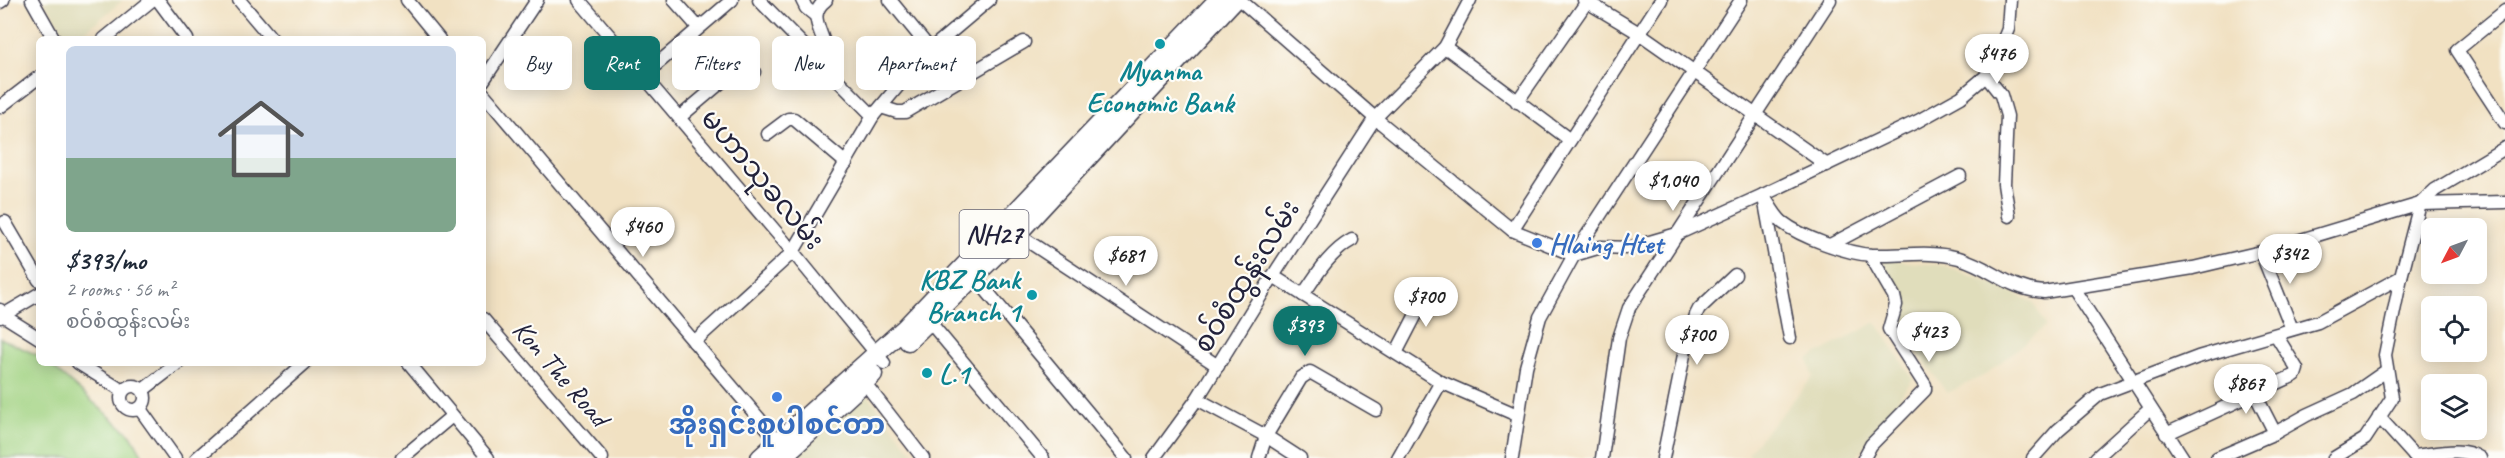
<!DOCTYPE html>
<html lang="en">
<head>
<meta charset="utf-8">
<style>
  :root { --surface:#fff; --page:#f6f6f7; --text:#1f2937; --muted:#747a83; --accent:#0f766e }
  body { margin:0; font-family:Caveat,"Noto Sans Myanmar",sans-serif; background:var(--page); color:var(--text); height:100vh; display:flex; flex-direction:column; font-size:22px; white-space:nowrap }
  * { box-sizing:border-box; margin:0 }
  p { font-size:20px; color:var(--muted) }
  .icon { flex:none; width:33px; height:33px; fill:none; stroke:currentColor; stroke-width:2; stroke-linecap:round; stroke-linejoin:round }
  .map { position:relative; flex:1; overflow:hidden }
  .drawer { position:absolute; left:36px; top:36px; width:450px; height:330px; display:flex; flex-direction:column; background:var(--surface); border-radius:9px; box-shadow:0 3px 15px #0003 }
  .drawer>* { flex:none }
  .banner { position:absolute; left:504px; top:36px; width:570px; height:54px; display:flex; gap:12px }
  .needle { width:39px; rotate:229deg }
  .tools { position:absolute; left:2421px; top:218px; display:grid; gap:12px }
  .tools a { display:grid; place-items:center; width:66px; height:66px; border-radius:9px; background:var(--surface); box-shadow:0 3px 15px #0003; font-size:30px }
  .price { position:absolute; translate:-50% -51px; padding:0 14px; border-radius:21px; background:#fff; color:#222; font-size:20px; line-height:39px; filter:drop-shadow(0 2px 3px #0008) }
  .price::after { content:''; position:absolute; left:50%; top:36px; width:18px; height:14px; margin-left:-9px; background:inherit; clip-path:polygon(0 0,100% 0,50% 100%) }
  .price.current { background:var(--accent); color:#fff }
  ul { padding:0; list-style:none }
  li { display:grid; align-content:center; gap:12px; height:318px; padding:0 30px }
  li span { display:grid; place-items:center; height:186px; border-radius:9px; color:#555 }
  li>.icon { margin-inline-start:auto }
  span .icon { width:108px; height:108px; fill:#fffc; stroke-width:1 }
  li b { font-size:26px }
  .tag { padding:0 21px; border-radius:9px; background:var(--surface); box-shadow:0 3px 15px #0003; font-size:21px; line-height:54px }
  .tag.current { background:var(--accent); color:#fff }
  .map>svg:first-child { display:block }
</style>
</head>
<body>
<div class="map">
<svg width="2505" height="458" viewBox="0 0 2505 458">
  <rect width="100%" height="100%" fill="#fdfcf7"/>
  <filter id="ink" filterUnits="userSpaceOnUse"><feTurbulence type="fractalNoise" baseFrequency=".0167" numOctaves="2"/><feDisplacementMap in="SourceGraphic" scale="12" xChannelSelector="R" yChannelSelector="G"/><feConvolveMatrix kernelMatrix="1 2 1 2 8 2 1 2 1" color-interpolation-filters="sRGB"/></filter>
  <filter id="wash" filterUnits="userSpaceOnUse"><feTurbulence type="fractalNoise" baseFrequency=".008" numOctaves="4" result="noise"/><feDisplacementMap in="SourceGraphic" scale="24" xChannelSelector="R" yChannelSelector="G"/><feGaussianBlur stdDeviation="1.35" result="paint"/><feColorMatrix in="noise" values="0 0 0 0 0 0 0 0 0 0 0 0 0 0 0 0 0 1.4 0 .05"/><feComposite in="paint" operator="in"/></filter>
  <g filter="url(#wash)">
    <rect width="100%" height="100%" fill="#f1e1c2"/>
    <g fill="#e0ddbb">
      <path d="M44,0H123L76,39H68Z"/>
      <path d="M1882,259L1946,266L1995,285L2033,302L2046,326L1985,375L1947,393L1902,330L1900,295Z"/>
      <path d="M1876,322L1913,379L1855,458H1754L1748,453L1813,377L1808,359Z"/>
      <path d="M866,393L917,458H795Z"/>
    </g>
    <path fill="#a0d281" stroke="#617a5e" stroke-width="1.5" d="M0,338L39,356V363H48L131,435L144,458H0Z"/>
  </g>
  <g filter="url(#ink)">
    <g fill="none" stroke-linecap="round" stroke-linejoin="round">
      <g stroke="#413f4f" stroke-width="15">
        <g id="minor">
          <path d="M32,0L54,39"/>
          <path d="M158,0L187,39"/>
          <path d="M239,0L272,39"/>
          <path d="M407,0L439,39"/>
          <path d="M579,0L793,252L884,363"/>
          <path d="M674,0L698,27"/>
          <path d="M759,0L873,116"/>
          <path d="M802,0L806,8L816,16"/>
          <path d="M890,0L930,49"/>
          <path d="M1240,0L1375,118L1512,230L1574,255L1601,247L1629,248L1677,234L1763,195L1918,121L1961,97L1986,76L1994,63L2008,29L2010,0"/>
          <path d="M1584,0L1639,33L1827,165"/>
          <path d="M0,2L3,0"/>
          <path d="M2505,11L2457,50L2505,123"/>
          <path d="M104,39L152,0"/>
          <path d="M1445,47L1570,140"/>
          <path d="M824,66C825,59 826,52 825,46C820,27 808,14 826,0"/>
          <path d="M643,76L732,0"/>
          <path d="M1986,76L2001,95L2007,116L2004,184L2009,216"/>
          <path d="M483,81L537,0"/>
          <path d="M483,93L779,442"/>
          <path d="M1517,102L1586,3"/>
          <path d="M0,107L39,77"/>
          <path d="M881,107L897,112H905L1024,42"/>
          <path d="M680,117L738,68L754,72"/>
          <path d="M768,134L788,119H794L846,163"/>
          <path d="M1763,195C1769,204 1774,215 1782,222C1801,237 1848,254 1872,255C1901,256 1930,250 1959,258C1993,268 2007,289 2044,292L2193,268L2261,252L2420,204L2505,202"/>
          <path d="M1765,203L1790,338"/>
          <path d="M5,222L39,280"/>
          <path d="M1512,230L1661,0"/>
          <path d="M1017,234L1218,366"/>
          <path d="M1830,245L1960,176"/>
          <path d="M2261,252L2292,329"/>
          <path d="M1273,276L1441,382L1517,415"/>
          <path d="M975,277L1126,458"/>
          <path d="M2073,288L2183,458"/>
          <path d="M1303,295C1317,274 1330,252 1352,240"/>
          <path d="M0,310L4,316L39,338"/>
          <path d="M0,317L39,294"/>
          <path d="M483,319L602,458"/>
          <path d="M929,321L1043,458"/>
          <path d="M694,342L793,252L873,116L925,54L989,0"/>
          <path d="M1396,353L1422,303L1432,288"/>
          <path d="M78,363L123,391"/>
          <path d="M409,363L488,458"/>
          <path d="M864,382L923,458"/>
          <circle cx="133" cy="398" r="12"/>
          <path d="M143,390L178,363"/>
          <path d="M2255,394L2275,433"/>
          <path d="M1197,399L1266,436L1300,458"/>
          <path d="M140,409L175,458"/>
          <path d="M2379,417L2416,458"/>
          <path d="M2166,434L2295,375L2297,369L2276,335"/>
          <path d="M2414,456C2436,454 2461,446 2480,458"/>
          <path d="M197,458L305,363"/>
          <path d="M402,458L452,416"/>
          <path d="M1154,458L1197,399L1273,276L1375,118L1445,47L1470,0"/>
          <path d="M1259,458L1266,436L1301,378L1310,372L1376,410"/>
          <path d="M1398,458L1441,382"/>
          <path d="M1512,458L1526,367L1540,317L1574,255L1741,0"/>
          <path d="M1602,458L1619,338L1629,308L1830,0"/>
          <path d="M1663,458L1685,350L1696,315L1699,309L1735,275"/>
          <path d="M1864,458L1871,445L1925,390V385L1889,329L1896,305L1894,296L1870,255"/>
          <path d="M2033,458L2058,430L2100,394L2198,357L2318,322L2401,277"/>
          <path d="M2096,458L2150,409"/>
          <path d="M2217,458L2275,433L2307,415L2353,394L2386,371"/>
          <path d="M2334,458L2365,439L2392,398L2385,355L2401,277L2420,204L2435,190L2505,148"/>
        </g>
      </g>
      <g stroke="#413f4f" stroke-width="21">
        <g id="highway">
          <path d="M908,341L1017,234L1234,0"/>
          <path d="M760,458L905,328L1218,0"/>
          <path d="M781,458L873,374"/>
        </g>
      </g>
      <use href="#minor" stroke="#fff" stroke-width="12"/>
      <use href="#highway" stroke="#fff" stroke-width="18"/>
    </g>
  </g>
  <g fill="#0f9aa8" stroke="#fdfcf7" stroke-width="2">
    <circle cx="1160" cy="44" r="6"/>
    <circle cx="1032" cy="295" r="6"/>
    <circle cx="927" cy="373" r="6"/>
  </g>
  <g fill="#3f7fe0" stroke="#fdfcf7" stroke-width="2">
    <circle cx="1537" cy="243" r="6"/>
    <circle cx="777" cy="397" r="6"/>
  </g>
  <g text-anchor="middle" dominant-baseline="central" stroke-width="4.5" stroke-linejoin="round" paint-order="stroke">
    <rect fill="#fdfcf7" stroke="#646373" stroke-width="1.5" x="959.5" y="210" width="69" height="48" rx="4.5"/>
    <g font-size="27" font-weight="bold" fill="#22223b">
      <text x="994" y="234">NH27</text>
    </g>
    <g font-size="28" font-weight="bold" fill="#0d838f" stroke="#fdfcf7">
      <text x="1160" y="70">Myanma<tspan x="1160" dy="32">Economic Bank</tspan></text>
      <text x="1020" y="279" text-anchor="end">KBZ Bank<tspan x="1020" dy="32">Branch 1</tspan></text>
      <text x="939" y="373" text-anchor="start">L.1</text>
    </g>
    <g font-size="28" fill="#22223b" stroke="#fdfcf7">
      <text transform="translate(763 179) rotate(50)">မဟာသုခလမ်း</text>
      <text transform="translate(1246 276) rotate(-58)">စဝ်စံထွန်းလမ်း</text>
      <text transform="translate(561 373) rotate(49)">Kon The Road</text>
    </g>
    <g font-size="28" font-weight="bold" fill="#366cbe" stroke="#fdfcf7" text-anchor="start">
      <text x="1549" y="243">Hlaing Htet</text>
      <text x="777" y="424" text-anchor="middle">အိုးရှင်းစူပါစင်တာ</text>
    </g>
  </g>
</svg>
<div class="tools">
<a><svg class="needle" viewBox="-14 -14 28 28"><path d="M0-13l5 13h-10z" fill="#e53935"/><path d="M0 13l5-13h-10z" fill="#747a83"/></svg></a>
<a><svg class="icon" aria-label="locate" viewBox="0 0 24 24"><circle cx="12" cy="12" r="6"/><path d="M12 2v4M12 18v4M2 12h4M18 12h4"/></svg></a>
<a><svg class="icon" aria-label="layers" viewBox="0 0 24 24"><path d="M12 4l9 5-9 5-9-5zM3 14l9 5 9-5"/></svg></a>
</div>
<b class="price" style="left:1997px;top:85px">$476</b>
<b class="price" style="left:1673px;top:212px">$1,040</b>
<b class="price" style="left:643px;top:258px">$460</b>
<b class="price" style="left:2290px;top:285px">$342</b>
<b class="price" style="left:1126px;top:287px">$681</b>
<b class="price" style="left:1426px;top:328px">$700</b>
<b class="price current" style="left:1305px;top:357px">$393</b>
<b class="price" style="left:1929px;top:363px">$423</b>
<b class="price" style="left:1697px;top:366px">$700</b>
<b class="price" style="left:2246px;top:415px">$867</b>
<div class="banner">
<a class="tag">Buy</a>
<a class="tag current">Rent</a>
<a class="tag">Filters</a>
<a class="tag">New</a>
<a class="tag">Apartment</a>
</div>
<section class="drawer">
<ul>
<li><span style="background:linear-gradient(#c9d6e8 60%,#7fa58c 0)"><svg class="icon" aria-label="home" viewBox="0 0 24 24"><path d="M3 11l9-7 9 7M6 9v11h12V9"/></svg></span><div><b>$393/mo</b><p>2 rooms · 56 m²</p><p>စဝ်စံထွန်းလမ်း</p></div></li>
</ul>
</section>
</div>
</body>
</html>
